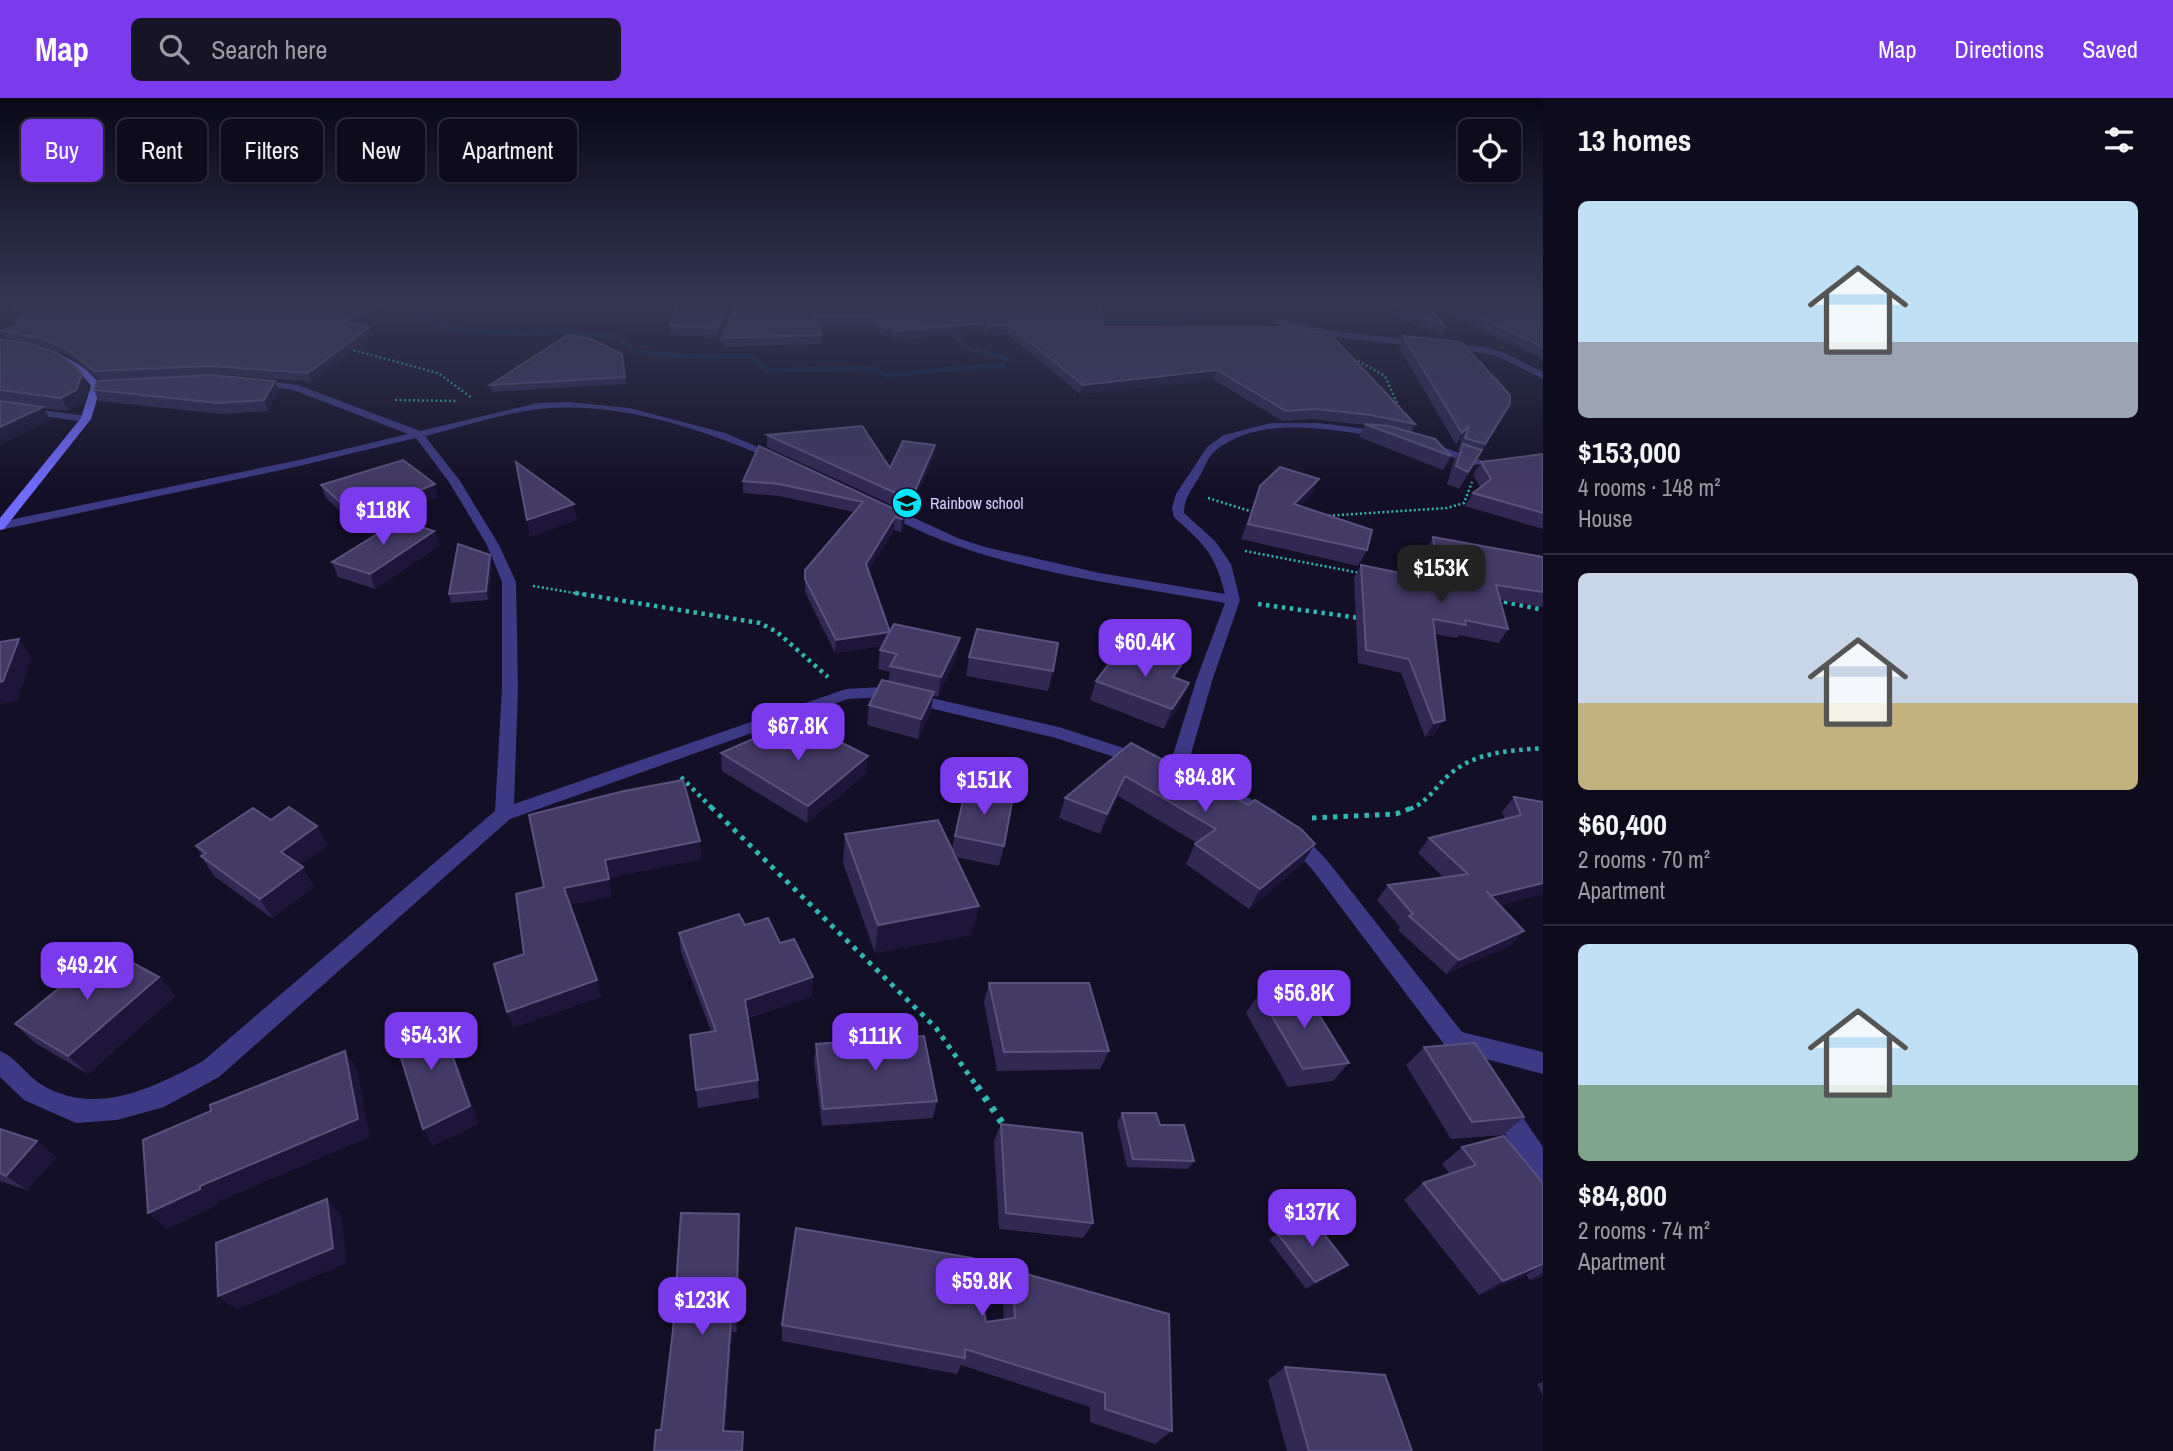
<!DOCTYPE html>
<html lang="en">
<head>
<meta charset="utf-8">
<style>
  :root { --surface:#0e0b1c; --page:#171425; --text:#f1f3f6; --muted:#9b9ba3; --line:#2e2b3b; --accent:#7c3aed }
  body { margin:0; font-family:"Archivo Narrow",sans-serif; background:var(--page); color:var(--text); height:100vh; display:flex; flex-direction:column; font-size:26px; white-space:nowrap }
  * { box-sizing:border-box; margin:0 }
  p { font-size:23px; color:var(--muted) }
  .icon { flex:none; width:38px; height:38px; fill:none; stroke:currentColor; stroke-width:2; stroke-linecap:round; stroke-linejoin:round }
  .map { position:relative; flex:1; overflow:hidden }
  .sheet { display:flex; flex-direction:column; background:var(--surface); width:630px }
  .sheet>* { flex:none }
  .guide { position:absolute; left:21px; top:21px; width:665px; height:63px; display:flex; gap:14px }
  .controls { position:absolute; left:1458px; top:21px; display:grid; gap:14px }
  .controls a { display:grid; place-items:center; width:63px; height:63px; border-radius:10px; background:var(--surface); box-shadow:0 2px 5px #0004,0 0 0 2px var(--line); font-size:35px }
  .price { position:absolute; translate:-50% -60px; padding:0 16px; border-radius:14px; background:var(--accent); color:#fff; font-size:23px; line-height:46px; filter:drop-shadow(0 2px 4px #0008) }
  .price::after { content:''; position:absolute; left:50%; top:42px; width:21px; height:16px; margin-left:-10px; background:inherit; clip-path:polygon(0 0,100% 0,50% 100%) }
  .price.current { background:#222; color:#fff }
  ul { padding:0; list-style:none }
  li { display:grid; align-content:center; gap:14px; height:371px; padding:0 35px }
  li+li { border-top:2px solid var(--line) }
  li span { display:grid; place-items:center; height:217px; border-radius:10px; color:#555 }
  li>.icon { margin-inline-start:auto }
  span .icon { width:126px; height:126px; fill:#fffc; stroke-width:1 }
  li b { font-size:30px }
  h2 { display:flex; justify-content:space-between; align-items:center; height:84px; padding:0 35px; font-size:30px }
  .chip { padding:0 24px; border-radius:10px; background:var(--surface); box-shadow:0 2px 5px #0004,0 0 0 2px var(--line); font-size:24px; line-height:63px }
  .chip.current { background:var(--accent); color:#fff }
  header { display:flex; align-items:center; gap:42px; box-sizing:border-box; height:98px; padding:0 35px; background:var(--accent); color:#fff }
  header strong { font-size:33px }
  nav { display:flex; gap:38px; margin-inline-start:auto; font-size:24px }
  .search { width:490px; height:63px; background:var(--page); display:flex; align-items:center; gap:18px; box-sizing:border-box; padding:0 24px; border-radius:10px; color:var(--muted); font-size:26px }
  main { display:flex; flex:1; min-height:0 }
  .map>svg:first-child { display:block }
</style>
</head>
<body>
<header>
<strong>Map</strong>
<div class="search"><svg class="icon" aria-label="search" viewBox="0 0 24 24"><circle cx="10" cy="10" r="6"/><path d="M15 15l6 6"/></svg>Search here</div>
<nav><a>Map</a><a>Directions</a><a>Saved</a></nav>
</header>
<main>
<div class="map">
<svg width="1543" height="1353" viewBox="0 0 1543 1353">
  <rect width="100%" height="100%" fill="#130f26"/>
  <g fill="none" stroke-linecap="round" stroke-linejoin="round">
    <g stroke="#0c2248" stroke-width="5">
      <path d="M1358,206L1386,211"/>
      <path d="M377,212L393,216H422L451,231L528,236L559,232L586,237L617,238L634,254L702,259L750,258L768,273L869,270L887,277L1003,267L1006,261L967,250L941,227"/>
      <path d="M1090,222C1121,223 1151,225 1182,221C1215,217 1243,208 1278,206"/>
    </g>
    <g stroke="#2fb8b0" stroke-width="2.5" stroke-dasharray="2 2.5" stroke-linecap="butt">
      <path d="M349,251L438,275L472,300"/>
      <path d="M1358,263L1385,278L1400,312"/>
      <path d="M395,302L457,303"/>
      <path d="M1208,400L1253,414"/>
      <path d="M1324,418L1447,410L1464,405L1472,384"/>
      <path d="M1245,453L1360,475"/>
      <path d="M533,488L586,497"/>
    </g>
    <g stroke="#2fb8b0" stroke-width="4.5" stroke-dasharray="3.5 4.5" stroke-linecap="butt">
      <path d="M575,495L760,525L777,534L828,579"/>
      <path d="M1496,502L1543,512"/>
      <path d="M1258,506L1360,520"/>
      <path d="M681,679L713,711"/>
      <path d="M1410,711C1428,704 1436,688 1450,676C1477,653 1510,653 1543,650"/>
    </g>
    <g stroke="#2fb8b0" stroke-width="5" stroke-dasharray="4.5 6" stroke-linecap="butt">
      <path d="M711,709L936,930L978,990"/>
      <path d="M1312,720L1396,716L1414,709"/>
    </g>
    <path stroke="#2fb8b0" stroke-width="7" stroke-dasharray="5 8" stroke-linecap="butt" d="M977,988L1003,1026"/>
    <g fill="#3d3a85" fill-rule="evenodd">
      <path d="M732,206H740L726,243L719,245Z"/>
      <path d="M1274,220L1341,234L1484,249L1505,255L1543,274V281L1499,259L1483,255L1341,240L1271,225Z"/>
      <path d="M253,281L298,287L420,333L538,305L568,304L629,310L725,335L783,360L773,362C701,331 620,303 540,311C502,315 462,329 425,338L460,383L499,447L516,484L518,591L514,706L846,591L883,589L1059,629L1148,658L1151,662L1142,668L1056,640L883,599L848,601L510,721L219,979L164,1009L117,1022L76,1025L24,1002L0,979V953C17,960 26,977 42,987C96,1019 153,990 203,963L495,713L502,591V484L487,447L449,384L416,340L299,368L0,432V424L299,362L408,336L293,292L250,286V282Z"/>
      <path d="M0,306L86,318L91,321L86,324L0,312Z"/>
      <path d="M1271,325H1318L1383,333L1388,336L1383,339C1331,332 1259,316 1215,353C1208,359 1205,368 1201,376C1193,390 1184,399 1184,415L1215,443L1231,466L1240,502L1213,580L1186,673L1177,679L1168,673L1197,580L1225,505C1125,487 1008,474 916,431C904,425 888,420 878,411L888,408L960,441L985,449L1100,475L1225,496C1214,453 1205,448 1174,419L1172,410L1176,396L1207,349L1224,337Z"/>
      <path d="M1424,343L1483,363L1485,365L1475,367L1420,348L1419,346Z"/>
      <path d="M1204,679L1276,713L1279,718L1276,723H1264L1198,689L1195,685L1198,681Z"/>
      <path d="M1293,732L1300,734L1326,761L1462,934L1543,954V976L1482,960L1485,966L1481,974L1473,977L1465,974L1312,771L1286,744L1284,739L1286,734Z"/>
      <path d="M1502,998L1511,1002L1543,1049V1084L1534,1080L1493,1018L1490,1010L1493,1002Z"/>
    </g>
    <path fill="#6f6bff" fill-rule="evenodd" d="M0,243C37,248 78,255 101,288L91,321L4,431L0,432V420L81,320L91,288C72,259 32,253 0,249Z"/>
  </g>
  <g fill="#312854">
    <path d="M731,206L718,239L670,237V228Z"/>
    <path d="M739,206L1102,228L1415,326L1411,334L1451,358L1443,372L1359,339L1365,327L1312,321L1282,323L1214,282L1080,296L1007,236L988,237L984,234L895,241L892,238L884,239L874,228H818L822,237V246L724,249V240Z"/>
    <path d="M1366,206H1425L1446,229L1442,238Z"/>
    <path d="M1428,206H1543V261Z"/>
    <path d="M11,210L359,226L373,237L311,284L216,276L100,282L70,258L43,248L6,241L1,233L16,227L15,223L27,218L16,217Z"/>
    <path d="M1403,238L1503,318L1459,391L1447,386L1454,363L1460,353L1458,352L1462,340L1456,347L1399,249Z"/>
    <path d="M0,241L82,276L88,289L83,305L68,313L43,310L50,322L0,346Z"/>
    <path d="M622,256L626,286L492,294L490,287Z"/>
    <path d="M94,292L279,293L268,313L222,316L99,303Z"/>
    <path d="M767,337L890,370L935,347L933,360L909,415L767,349Z"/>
    <path d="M759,348L905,416L904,428L901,434L894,432L868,473L890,533L960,540L956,559L938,599L933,598L931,613L918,641L867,627L869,607L888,584L890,574L878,571L880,552L882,548L835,555L805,494V472L854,414L779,398L743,395V383Z"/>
    <path d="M1543,356V431L1465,408L1473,395L1480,389L1473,377L1481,364Z"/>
    <path d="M1319,381L1312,396L1300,408L1367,452L1358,468L1241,441L1260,388Z"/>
    <path d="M321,387L438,399L360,432L326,400Z"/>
    <path d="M434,433L439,448L375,491L338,479L332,464Z"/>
    <path d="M1433,439L1543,459V509L1500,502L1508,531L1499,545L1459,537L1457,540L1434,536L1435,636L1425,639L1401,575L1358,565L1354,480L1361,467L1430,481L1426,452Z"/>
    <path d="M492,466L488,502L451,505L449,496Z"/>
    <path d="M969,559L1053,573L1048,593L966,578Z"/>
    <path d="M1176,580L1181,604L1164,631L1090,602L1096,583Z"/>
    <path d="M1131,645L1315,746L1303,765L1249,811L1186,766L1195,746L1197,745L1118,698L1100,736L1059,720L1065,700Z"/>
    <path d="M789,650L866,675L807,725L722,673L721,655Z"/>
    <path d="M966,689L1004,748L999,768L955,759L972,837L875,855L843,765L845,736L952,751Z"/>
    <path d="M1514,699L1543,704V796L1500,807L1511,847L1446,876L1398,832L1400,829L1377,802L1388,787L1444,780L1418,755L1429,740L1505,721L1502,714Z"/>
    <path d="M271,722L317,728L327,748L300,767L314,789L272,820L214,778L201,758L202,757L196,748Z"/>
    <path d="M745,827L780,845L812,898L748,920L758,982L759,1000L698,1010L690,937L711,933L681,854L679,835Z"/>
    <path d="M159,879L175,898L88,976L35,945L15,926Z"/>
    <path d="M989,885L1109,953L1100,971L997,973L984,904Z"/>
    <path d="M1259,896L1303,906L1349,965L1333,983L1288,989L1246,915Z"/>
    <path d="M816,946L937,1003L933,1020L822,1028L814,964Z"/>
    <path d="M1424,949L1524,1019L1503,1037L1451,1041L1406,967Z"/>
    <path d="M1122,1015L1160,1027L1194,1063L1188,1071L1127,1069L1117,1024Z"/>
    <path d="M1001,1026L1093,1125L1083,1140L999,1131L994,1043Z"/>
    <path d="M0,1031L56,1059L27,1092L0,1083Z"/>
    <path d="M1462,1049L1543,1085V1179L1530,1182L1526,1177L1479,1197L1404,1102L1423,1085L1450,1076L1442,1066Z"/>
    <path d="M739,1116L740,1129L737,1234H732L725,1333L743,1334V1353H654Z"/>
    <path d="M1277,1135L1339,1174L1306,1191L1269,1142Z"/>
    <path d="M1012,1172L1172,1333L1155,1346L1090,1324V1309L961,1267L957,1276L782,1243V1227L986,1224L1004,1222L1002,1190Z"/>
    <path d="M1285,1269L1412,1353H1287L1268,1282Z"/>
    <path d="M1543,1284V1298L1537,1286Z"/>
  </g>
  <g fill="#1d163a">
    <path d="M391,206H414L346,231L343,223Z"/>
    <path d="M728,206H731L718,239V230Z"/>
    <path d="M986,225L984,234L895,241L896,233Z"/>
    <path d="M1009,227L1007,236L988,237L989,228Z"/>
    <path d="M370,229L373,237L311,284L308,275Z"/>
    <path d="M893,229L892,238L884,239V230Z"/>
    <path d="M1217,272L1214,282L1080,296L1083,287Z"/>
    <path d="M82,276L88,289L83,305L68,313L61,300Z"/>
    <path d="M275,283L279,293L268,313L264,302Z"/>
    <path d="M43,309L50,322L0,346V329Z"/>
    <path d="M1469,328L1462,340L1456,347L1462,335Z"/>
    <path d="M935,347L933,360L909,415L911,402Z"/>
    <path d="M1319,381L1312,396L1287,422L1294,406Z"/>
    <path d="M435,386L438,399L360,432L356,418Z"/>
    <path d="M574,406L577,422L530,439L527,422Z"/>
    <path d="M905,416L904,428L901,434L902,421Z"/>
    <path d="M895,419L894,432L865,478L866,466Z"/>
    <path d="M434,433L439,448L375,491L370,476Z"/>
    <path d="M490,457L492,466L488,502L486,493Z"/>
    <path d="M890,534L889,547L835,555L836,542Z"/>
    <path d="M960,540L956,559L938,599L941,579Z"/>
    <path d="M19,541L32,560L17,603L0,606V584Z"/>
    <path d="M1182,566L1174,585L1173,579Z"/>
    <path d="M1189,585L1181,604L1164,631L1172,611Z"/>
    <path d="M934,594L931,613L918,641L921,621Z"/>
    <path d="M1445,622L1435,636L1425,639L1434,625Z"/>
    <path d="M868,658L866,675L807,725L808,708Z"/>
    <path d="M1125,678L1118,698L1100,736L1107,716Z"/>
    <path d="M317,728L327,748L292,774L281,754Z"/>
    <path d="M700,743L702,761L609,780L612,799L568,807L564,790L605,762Z"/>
    <path d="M1315,746L1303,765L1249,811L1260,791Z"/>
    <path d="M303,769L314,789L272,820L260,801Z"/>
    <path d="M1543,785V796L1479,813L1491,798Z"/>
    <path d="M979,808L972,837L875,855L878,827Z"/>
    <path d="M1524,833L1511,847L1446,876L1459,862Z"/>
    <path d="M159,879L175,898L88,976L68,958Z"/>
    <path d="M813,879L812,898L746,920L745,902Z"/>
    <path d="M597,882L601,899L513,930L507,914Z"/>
    <path d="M438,917L447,936L479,1026L433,1048L423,1031Z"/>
    <path d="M345,953L357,971L370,1039L217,1104V1107L167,1131L148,1115L200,1088Z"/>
    <path d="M37,1043L56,1059L27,1092L6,1078Z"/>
    <path d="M327,1101L341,1117L347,1165L236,1212L218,1198Z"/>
    <path d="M739,1116L740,1129L737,1234L736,1223Z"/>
    <path d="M1543,1166V1167L1526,1177L1479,1197L1503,1183Z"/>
    <path d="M1348,1167L1339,1174L1306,1191L1315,1184Z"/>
    <path d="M1543,1175V1179L1530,1182Z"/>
    <path d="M731,1222L732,1234L724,1342L723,1333Z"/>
  </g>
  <g fill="#433a66" stroke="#5a527e" stroke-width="2">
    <path d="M21,206H391L343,223L370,229L308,275L212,268L95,273L65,250L39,240L1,233L23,224L15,223L43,212L11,210Z"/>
    <path d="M678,206H728L718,230L670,228Z"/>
    <path d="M739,206H1101L1102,228L1302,229L1308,234L1329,235L1415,326L1371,317L1316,311L1286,313L1217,272L1083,287L1009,227L989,228L986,225L896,233L893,229L884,230L874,219H814L822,237L724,240Z"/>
    <path d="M1390,206H1425L1446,229Z"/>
    <path d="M1451,206H1543V249Z"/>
    <path d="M568,237L591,241L622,256L625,279L490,287Z"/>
    <path d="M1403,238L1461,244L1510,297V306L1485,346L1465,340L1469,328L1462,335Z"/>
    <path d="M0,241L31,246L55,254L75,268L82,276L76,292L61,300L0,292Z"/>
    <path d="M212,277L275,283L264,302L218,305L94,292L97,283Z"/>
    <path d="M0,303L43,309L0,329Z"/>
    <path d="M1365,326L1389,328L1435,341L1451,358Z"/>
    <path d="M862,328L890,370L903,343L935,347L911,402L767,337Z"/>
    <path d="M1463,346L1482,352L1468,374L1456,368Z"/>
    <path d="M759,348L905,416L902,421L895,419L866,466L890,534L836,542L805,481V472L863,404L779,386L743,383Z"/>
    <path d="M1543,356V415L1473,395L1491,381L1481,364Z"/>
    <path d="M403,362L435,386L356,418L321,387Z"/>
    <path d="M516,364L574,406L527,422Z"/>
    <path d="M1280,369L1319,381L1294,406L1372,432L1367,452L1248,426L1260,388Z"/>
    <path d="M400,422L434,433L370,476L332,464Z"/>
    <path d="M1433,439L1543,459V494L1496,487L1508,531L1465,522L1466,527L1433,521L1445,622L1434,625L1409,561L1366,552L1361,467L1440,483Z"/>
    <path d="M458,446L490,457L486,493L449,496Z"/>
    <path d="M894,526L960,540L941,579L890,568L897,556L880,552Z"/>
    <path d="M977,531L1058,545L1053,573L969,559Z"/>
    <path d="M19,541L3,583L0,584V544Z"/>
    <path d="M1117,555L1182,566L1173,579L1189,585L1172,611L1096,583Z"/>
    <path d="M882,582L934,594L921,621L869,607Z"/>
    <path d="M813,630L868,658L808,708L721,655L771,633L789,650Z"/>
    <path d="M1131,645L1248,707L1255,702L1301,731L1315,746L1260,791L1195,746L1216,731L1125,678L1107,716L1065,700Z"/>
    <path d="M683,682L700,743L605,762L609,781L564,790L597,882L507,914L494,866L524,856L516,796L544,789L529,717L624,693Z"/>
    <path d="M966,689L1013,699L1004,748L955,738Z"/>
    <path d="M1514,699L1543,704V785L1491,798L1486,793L1524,833L1459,862L1409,818L1413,816L1388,787L1468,776L1429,740L1521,717Z"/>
    <path d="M289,709L317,728L281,754L303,769L260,801L201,758L206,755L196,748L253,710L271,722Z"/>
    <path d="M938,722L979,808L878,827L845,736Z"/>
    <path d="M739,816L745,827L768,820L780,845L794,841L813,879L745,902L758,982L696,992L690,937L716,933L679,835Z"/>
    <path d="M107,851L159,879L68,958L15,926Z"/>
    <path d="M989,885H1089L1109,953L1004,954Z"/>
    <path d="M1295,892L1303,906L1311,904L1349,965L1303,971L1259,896Z"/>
    <path d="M438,917L470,1008L423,1031L394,937Z"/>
    <path d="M924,938L937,1003L823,1011L816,946Z"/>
    <path d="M1475,945L1524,1019L1472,1024L1424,949Z"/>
    <path d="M345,953L358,1021L200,1088V1091L148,1115L143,1042L211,1013L210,1007Z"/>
    <path d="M1122,1015H1156L1160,1027H1184L1194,1063L1133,1061Z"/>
    <path d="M1001,1026L1082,1035L1093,1125L1006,1115Z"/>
    <path d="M0,1031L37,1043L6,1078L0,1075Z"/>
    <path d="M1504,1038L1543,1085V1166L1503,1183L1423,1085L1476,1067L1462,1049Z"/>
    <path d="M327,1101L333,1150L218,1198L216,1145Z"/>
    <path d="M681,1115L739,1116L736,1223L731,1222L723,1333L743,1334L742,1353H654L656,1332H661L673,1232Z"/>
    <path d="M1310,1118L1348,1167L1315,1184L1277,1135Z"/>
    <path d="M796,1130L973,1160L986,1224L1015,1220L1012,1172L1169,1216L1172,1333L1105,1311V1295L965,1251V1260L782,1227Z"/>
    <path d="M1285,1269L1385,1277L1412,1353H1309Z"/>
  </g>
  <linearGradient id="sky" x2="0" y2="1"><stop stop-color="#0a0815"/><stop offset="0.52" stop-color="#333752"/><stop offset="1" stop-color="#333752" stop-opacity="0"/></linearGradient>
  <rect width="1543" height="395" fill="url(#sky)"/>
  <defs>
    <g id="school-disc" transform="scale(1.575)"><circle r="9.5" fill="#00e5ff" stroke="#130f26"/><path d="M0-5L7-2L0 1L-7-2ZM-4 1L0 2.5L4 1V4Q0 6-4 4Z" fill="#111"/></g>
  </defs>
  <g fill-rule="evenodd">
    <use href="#school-disc" x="907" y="405"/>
  </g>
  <g text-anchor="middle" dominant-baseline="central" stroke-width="5" stroke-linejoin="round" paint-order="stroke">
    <g font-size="16" fill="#d9d4ff" stroke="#130f26" text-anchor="start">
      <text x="930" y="405">Rainbow school</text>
    </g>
  </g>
</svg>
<div class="controls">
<a><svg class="icon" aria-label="locate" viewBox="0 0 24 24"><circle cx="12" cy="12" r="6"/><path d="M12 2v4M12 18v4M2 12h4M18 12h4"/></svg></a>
</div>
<b class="price" style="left:383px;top:449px">$118K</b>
<b class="price current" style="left:1441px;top:507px">$153K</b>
<b class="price" style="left:1145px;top:581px">$60.4K</b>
<b class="price" style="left:798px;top:665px">$67.8K</b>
<b class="price" style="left:1205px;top:716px">$84.8K</b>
<b class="price" style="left:984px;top:719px">$151K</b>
<b class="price" style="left:87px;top:904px">$49.2K</b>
<b class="price" style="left:1304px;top:932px">$56.8K</b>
<b class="price" style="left:431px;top:974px">$54.3K</b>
<b class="price" style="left:875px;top:975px">$111K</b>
<b class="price" style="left:1312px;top:1151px">$137K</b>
<b class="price" style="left:982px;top:1220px">$59.8K</b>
<b class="price" style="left:702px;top:1239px">$123K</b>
<div class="guide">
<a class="chip current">Buy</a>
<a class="chip">Rent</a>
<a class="chip">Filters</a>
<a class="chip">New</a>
<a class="chip">Apartment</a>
</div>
</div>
<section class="sheet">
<h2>13 homes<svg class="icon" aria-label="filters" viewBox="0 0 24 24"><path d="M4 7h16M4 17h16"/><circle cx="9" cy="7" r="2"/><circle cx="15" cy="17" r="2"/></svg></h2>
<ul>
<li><span style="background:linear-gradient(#bfe0f5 65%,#9aa5b1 0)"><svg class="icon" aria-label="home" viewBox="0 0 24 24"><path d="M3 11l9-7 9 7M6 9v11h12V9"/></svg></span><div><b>$153,000</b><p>4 rooms · 148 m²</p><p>House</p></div></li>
<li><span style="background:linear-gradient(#c9d6e8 60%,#c2b280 0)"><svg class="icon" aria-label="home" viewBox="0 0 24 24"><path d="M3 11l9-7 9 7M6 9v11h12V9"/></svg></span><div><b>$60,400</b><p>2 rooms · 70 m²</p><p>Apartment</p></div></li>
<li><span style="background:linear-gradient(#bfe0f5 65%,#7fa58c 0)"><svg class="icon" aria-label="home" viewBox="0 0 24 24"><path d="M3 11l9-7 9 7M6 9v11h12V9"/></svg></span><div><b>$84,800</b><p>2 rooms · 74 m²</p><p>Apartment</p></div></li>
</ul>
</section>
</main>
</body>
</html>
